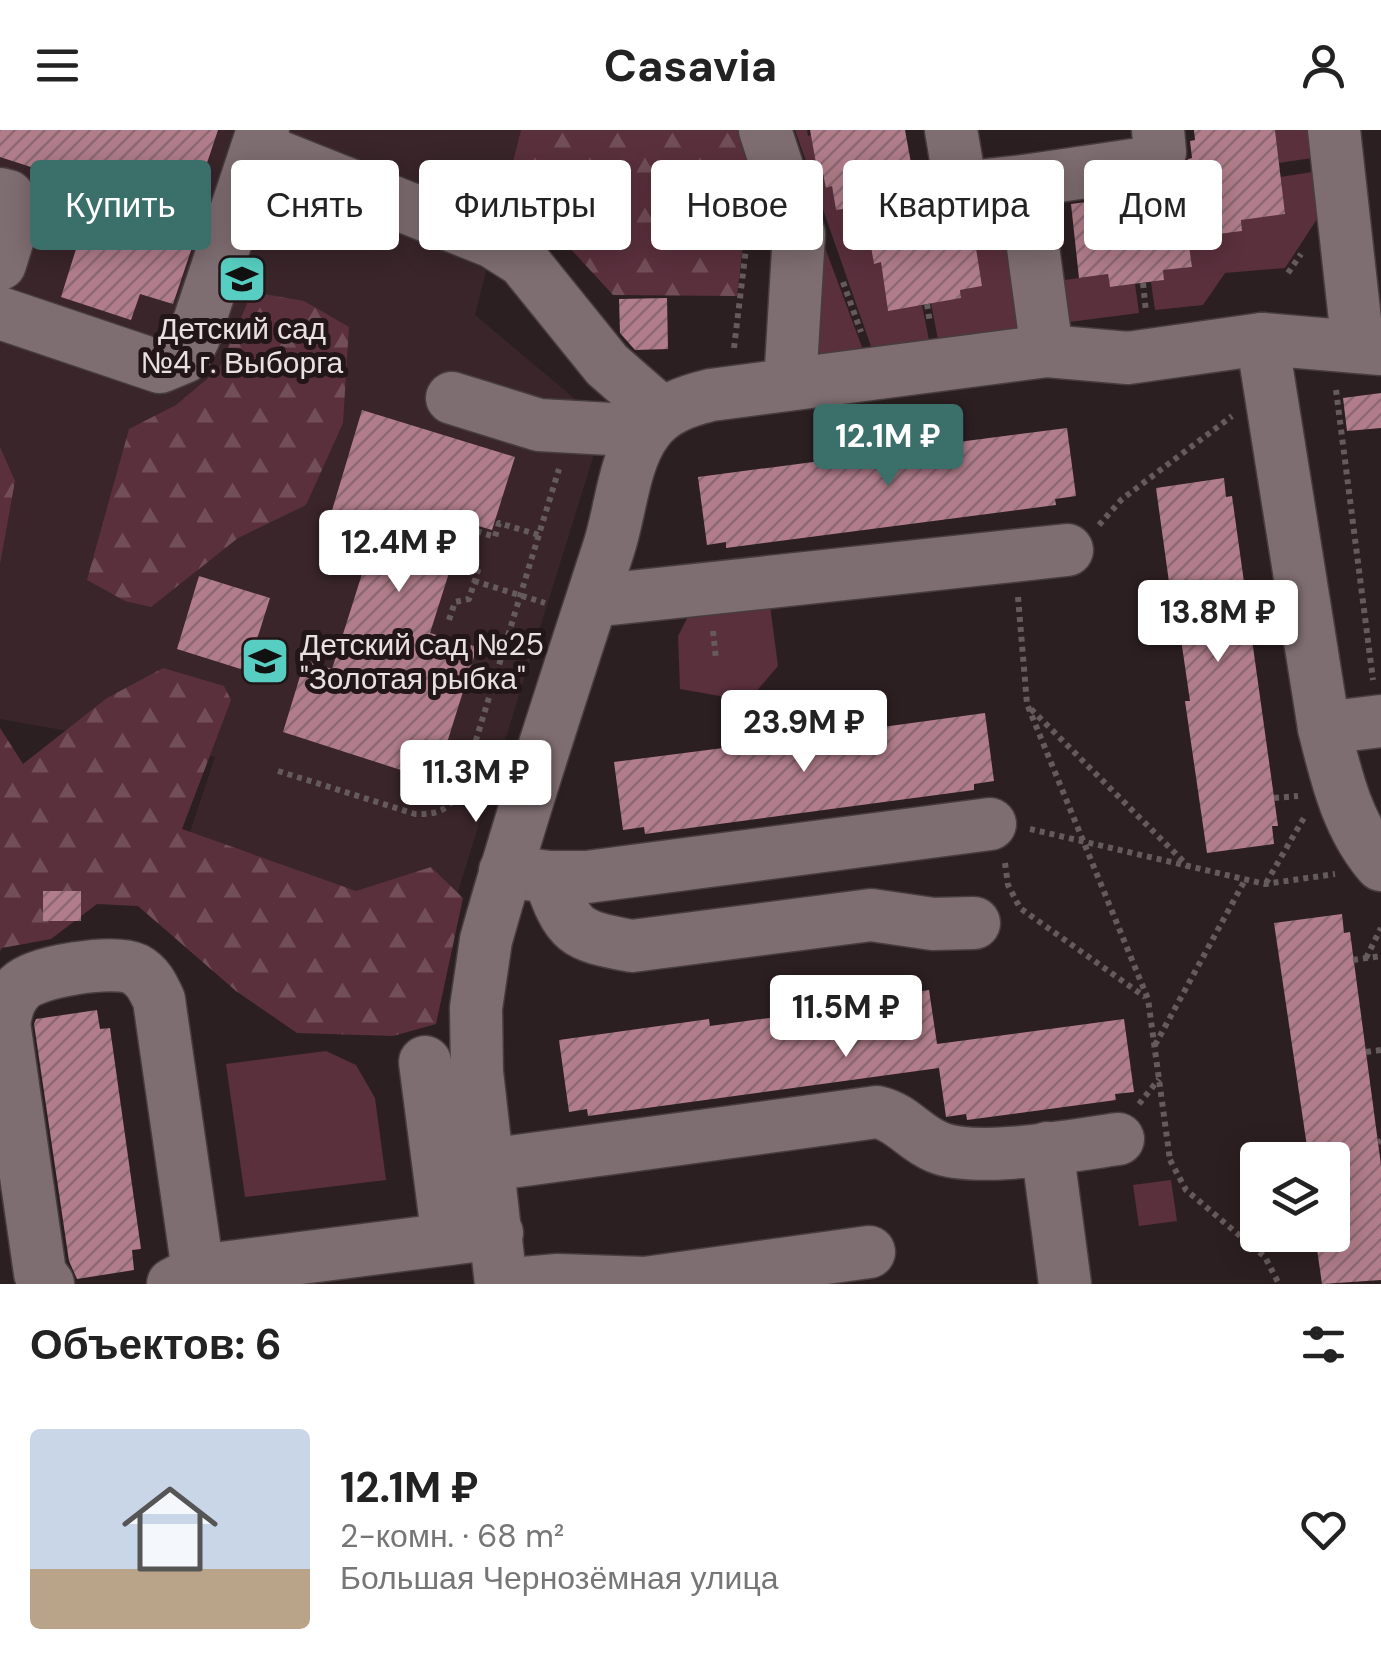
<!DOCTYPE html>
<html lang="ru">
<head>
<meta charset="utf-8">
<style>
  :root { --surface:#fff; --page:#f6f6f6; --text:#222; --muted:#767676; --line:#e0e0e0; --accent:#3a6f6a }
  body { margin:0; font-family:"DM Sans",sans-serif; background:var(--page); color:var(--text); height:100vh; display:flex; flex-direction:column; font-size:38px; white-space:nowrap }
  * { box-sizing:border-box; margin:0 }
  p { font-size:32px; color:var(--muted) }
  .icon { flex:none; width:55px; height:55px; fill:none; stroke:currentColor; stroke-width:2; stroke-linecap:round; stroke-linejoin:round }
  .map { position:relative; height:1154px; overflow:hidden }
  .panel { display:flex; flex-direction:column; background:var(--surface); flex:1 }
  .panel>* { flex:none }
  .guide { position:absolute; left:30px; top:30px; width:1322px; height:90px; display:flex; gap:20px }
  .tools { position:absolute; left:1240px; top:1012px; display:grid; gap:20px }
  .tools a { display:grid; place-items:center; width:110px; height:110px; border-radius:10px; background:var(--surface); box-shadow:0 5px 25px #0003; font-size:50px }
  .price { position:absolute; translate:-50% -85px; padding:0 22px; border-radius:10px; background:#fff; color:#222; font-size:32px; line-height:65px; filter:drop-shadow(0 2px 5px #0008) }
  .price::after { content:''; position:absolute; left:50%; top:60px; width:30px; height:22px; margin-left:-15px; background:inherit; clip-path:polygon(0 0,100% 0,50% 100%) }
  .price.active { background:var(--accent); color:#fff }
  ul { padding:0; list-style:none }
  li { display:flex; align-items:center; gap:30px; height:250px; padding:0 30px }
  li+li { border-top:2px solid var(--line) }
  li span { display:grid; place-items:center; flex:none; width:280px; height:200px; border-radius:10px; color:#555 }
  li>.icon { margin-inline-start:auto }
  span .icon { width:120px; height:120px; fill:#fffc; stroke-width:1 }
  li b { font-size:42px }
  h2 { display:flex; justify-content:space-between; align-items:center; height:120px; padding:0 30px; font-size:42px }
  .pill { padding:0 35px; border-radius:10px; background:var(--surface); box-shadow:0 5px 25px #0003; font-size:35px; line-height:90px }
  .pill.active { background:var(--accent); color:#fff }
  header { display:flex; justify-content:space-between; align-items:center; height:130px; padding:0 30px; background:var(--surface); font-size:45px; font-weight:700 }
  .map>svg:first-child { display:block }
</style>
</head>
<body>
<header><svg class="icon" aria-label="menu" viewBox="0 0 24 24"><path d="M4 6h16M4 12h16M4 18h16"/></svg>Casavia<svg class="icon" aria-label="person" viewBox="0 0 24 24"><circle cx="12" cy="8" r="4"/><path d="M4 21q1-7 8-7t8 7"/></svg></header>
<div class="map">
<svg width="1381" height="1154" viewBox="0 0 1381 1154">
  <defs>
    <pattern id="forest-firs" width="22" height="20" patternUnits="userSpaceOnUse" patternTransform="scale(2.5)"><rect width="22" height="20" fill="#5a303d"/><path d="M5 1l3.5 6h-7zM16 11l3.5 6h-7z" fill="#724e59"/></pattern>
    <pattern id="building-hatch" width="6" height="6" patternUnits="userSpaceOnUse" patternTransform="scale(2.5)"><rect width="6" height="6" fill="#b17d8b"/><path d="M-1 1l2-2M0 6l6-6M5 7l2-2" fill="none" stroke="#8c6972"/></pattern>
  </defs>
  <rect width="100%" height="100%" fill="#2c1f22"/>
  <path fill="#39252a" d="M0,0H521L475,185L588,280L595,321L447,797L190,702L215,627L0,589Z"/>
  <g fill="#5a303d">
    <path d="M795,0H807L808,6L811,5L817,39H822L826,57L832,56L836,80L864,76L874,133L881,132L888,180L922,175L929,210L872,219Z"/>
    <path d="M1275,0H1309L1312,28L1279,33Z"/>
    <path d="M1313,42L1319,86L1285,138L1225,143L1203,175L1155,180L1151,152L1164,150L1163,140L1192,137L1188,108L1242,101L1241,90L1280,47Z"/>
    <path d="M960,76L1003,77L1019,185L1016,198L938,210L931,173L961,168L960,160L982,156L970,85H961Z"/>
    <path d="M817,96L863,220L810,225Z"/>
    <path d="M1108,144L1110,157L1135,154L1139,183L1054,194L1050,152Z"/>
    <path d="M769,468L778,536L748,571L680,559L678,506L693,477Z"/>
    <path d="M326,921L356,935L375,968L386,1050L245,1067L226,934Z"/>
    <path d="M1171,1050L1177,1091L1139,1096L1133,1055Z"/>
  </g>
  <g fill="url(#forest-firs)">
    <path d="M521,0H745L777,93L744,107L737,166L613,165L508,51Z"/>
    <path d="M252,162L304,171L349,197L343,293L306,375L238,408L151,477L125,471L87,450L129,299L176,275L219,239Z"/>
    <path d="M0,317L15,351L0,434Z"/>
    <path d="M163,538L224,556L231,570L182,699L356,761L431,737L463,768L436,894L393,906L297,903L236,861L138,776L97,774L51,809L2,818L0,821V598L23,634L107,568Z"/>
  </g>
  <g fill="url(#building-hatch)">
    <path d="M0,0H218L198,60L210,64L173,174L140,164L131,190L61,167L76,119L48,110L68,49L0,27Z"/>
    <path d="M810,0H905L917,66H920L924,82L946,79L971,87L982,156L960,160L961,168L888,181L881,132L874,134L864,76L836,80L832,56L826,58L822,39H817Z"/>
    <path d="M1194,0H1275L1285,84L1241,90L1242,101L1188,108L1192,137L1163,140L1164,150L1110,157L1108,144L1079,148L1071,74L1158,62L1174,53L1189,52L1186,35L1188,29L1192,28L1190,11L1195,10Z"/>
    <path d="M667,168L668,219L635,220L620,203L619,169Z"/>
    <path d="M1381,263V298L1347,301L1343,268Z"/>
    <path d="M362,280L515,327L492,400L465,392L430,503L477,517L435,651L283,602L305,530L332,539L367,428L322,414Z"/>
    <path d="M1067,298L1076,366L1055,369L1056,375L726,418V412L707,415L698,347L851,327L852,331L913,323L912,318Z"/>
    <path d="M1224,348L1226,367L1232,366L1278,696H1272L1274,714L1207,723L1185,571H1190L1181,509L1177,510L1156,358Z"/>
    <path d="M199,446L270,468L247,541L177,519Z"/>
    <path d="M985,583L994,651L974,654V660L645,704L644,697L623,700L614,632L770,612V616L832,608L831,604Z"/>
    <rect x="43" y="761" width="38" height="30"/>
    <path d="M1342,784L1344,803L1350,802L1381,1035V1150L1322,1154L1315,1105H1332V1030H1309L1274,793Z"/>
    <path d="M929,860L937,914L1124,889L1134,962L1115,964L1116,970L967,990L966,984L946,987L939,938L588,986L587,979L569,982L559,910L709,889L710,896L783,886L782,880Z"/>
    <path d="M97,880L100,899L110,898L141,1119L132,1120L134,1140L77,1149L69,1131L34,894L36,889Z"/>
  </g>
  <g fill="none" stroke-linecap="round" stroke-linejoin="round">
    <g stroke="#473d3f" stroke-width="55">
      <g id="minor">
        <path d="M765,0L799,104L790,254"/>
        <path d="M951,0L960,52L968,57L1024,51"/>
        <path d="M1334,0L1358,217"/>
        <path d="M257,18L493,112L523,131L607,235L662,283"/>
        <path d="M0,64L8,66L14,89L0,134"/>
        <path d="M0,183L160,237L184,227L194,207L263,0"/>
        <path d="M1262,209L1324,598C1336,646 1347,696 1381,735"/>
        <path d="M1047,221L1024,51L1154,32L1160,22L1158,0"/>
        <path d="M452,268L539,295L646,301"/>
        <path d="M592,471L1067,420"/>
        <path d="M1324,598L1381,591"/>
        <path d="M505,741L549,747H587L990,694"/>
        <path d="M549,747C569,802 573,805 632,816L871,785L933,794L974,793"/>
        <path d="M425,932L448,1109"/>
        <path d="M1047,1018L1065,1154"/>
        <path d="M488,1035L877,982C903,988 913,1007 937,1017C977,1034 1073,1015 1118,1009"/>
        <path d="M48,1154L40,1143L4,893C7,879 9,868 20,857C36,841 114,829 135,839C148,846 153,857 159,870L198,1141"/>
        <path d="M173,1154L198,1141L497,1103"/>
        <path d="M501,1154L477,942L476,878L486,810C523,678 567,547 609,417C621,380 623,333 646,301C662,279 686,271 711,265L1047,221L1128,228L1262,209L1381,219"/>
        <path d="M512,1154L558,1150L645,1153L869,1122"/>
      </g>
    </g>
    <g stroke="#655a5c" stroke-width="6" stroke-dasharray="5 5" stroke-linecap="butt">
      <path d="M1288,143L1301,124"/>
      <path d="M843,152L861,202"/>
      <path d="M1143,153L1146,182"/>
      <path d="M927,174L930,193"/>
      <path d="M734,218L747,110L755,107"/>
      <path d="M1336,260L1373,550"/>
      <path d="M448,392L495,407L499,393L539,405"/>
      <path d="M1099,395L1122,369L1232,286"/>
      <path d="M474,451L545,473"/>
      <path d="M1018,467L1027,574L1148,869L1170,1030"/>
      <path d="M449,490L455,472L469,469L479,437L468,426L476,401"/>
      <path d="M713,501L716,529"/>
      <path d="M1031,579L1188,736"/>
      <path d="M278,641L415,684C439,685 449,679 461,659L559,339"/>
      <path d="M1274,668L1298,666"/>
      <path d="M1030,699L1265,754L1335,744"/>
      <path d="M1005,733L1008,755L1020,778L1145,867"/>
      <path d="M1266,753L1305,686"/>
      <path d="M1366,828L1381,798"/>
      <path d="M1353,830L1381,826"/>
      <path d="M1155,915L1245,750"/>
      <path d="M1366,922L1381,920"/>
      <path d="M1139,974L1159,949"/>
      <path d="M1378,1012L1381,1011"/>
      <path d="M1170,1030L1186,1060L1265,1127L1279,1154"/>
    </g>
    <use href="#minor" stroke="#7e6d71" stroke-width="52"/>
  </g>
  <defs>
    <g id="school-square" transform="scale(2.5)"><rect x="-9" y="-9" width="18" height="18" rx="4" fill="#57cec1" stroke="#221619"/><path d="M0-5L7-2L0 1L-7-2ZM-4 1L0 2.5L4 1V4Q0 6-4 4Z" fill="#111"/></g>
  </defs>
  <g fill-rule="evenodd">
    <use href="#school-square" x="242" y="149"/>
    <use href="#school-square" x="265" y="531"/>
  </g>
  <g text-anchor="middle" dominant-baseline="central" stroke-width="10" stroke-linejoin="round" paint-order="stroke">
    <g font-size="30" fill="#e9e0e2" stroke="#221619">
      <text x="242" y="198">Детский сад<tspan x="242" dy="34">№4 г. Выборга</tspan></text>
      <text x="300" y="514" text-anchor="start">Детский сад №25<tspan x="300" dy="34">"Золотая рыбка"</tspan></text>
    </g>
  </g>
</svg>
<div class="tools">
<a><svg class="icon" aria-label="layers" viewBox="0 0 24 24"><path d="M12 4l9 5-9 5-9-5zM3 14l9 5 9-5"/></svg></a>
</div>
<b class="price active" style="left:888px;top:359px">12.1M ₽</b>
<b class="price" style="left:399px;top:465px">12.4M ₽</b>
<b class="price" style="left:1218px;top:535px">13.8M ₽</b>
<b class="price" style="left:804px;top:645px">23.9M ₽</b>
<b class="price" style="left:476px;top:695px">11.3M ₽</b>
<b class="price" style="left:846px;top:930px">11.5M ₽</b>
<div class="guide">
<a class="pill active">Купить</a>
<a class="pill">Снять</a>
<a class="pill">Фильтры</a>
<a class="pill">Новое</a>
<a class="pill">Квартира</a>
<a class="pill">Дом</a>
</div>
</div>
<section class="panel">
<h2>Объектов: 6<svg class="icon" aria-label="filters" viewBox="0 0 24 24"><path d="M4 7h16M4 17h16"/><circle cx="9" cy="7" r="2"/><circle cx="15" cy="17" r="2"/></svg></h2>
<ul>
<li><span style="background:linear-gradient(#c9d6e8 70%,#b9a48a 0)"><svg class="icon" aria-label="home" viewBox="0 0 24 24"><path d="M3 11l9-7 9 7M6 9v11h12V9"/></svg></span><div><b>12.1M ₽</b><p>2-комн. · 68 m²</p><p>Большая Чернозёмная улица</p></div><svg class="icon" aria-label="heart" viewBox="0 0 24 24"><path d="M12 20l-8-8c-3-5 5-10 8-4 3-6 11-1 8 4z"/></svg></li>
</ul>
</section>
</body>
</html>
